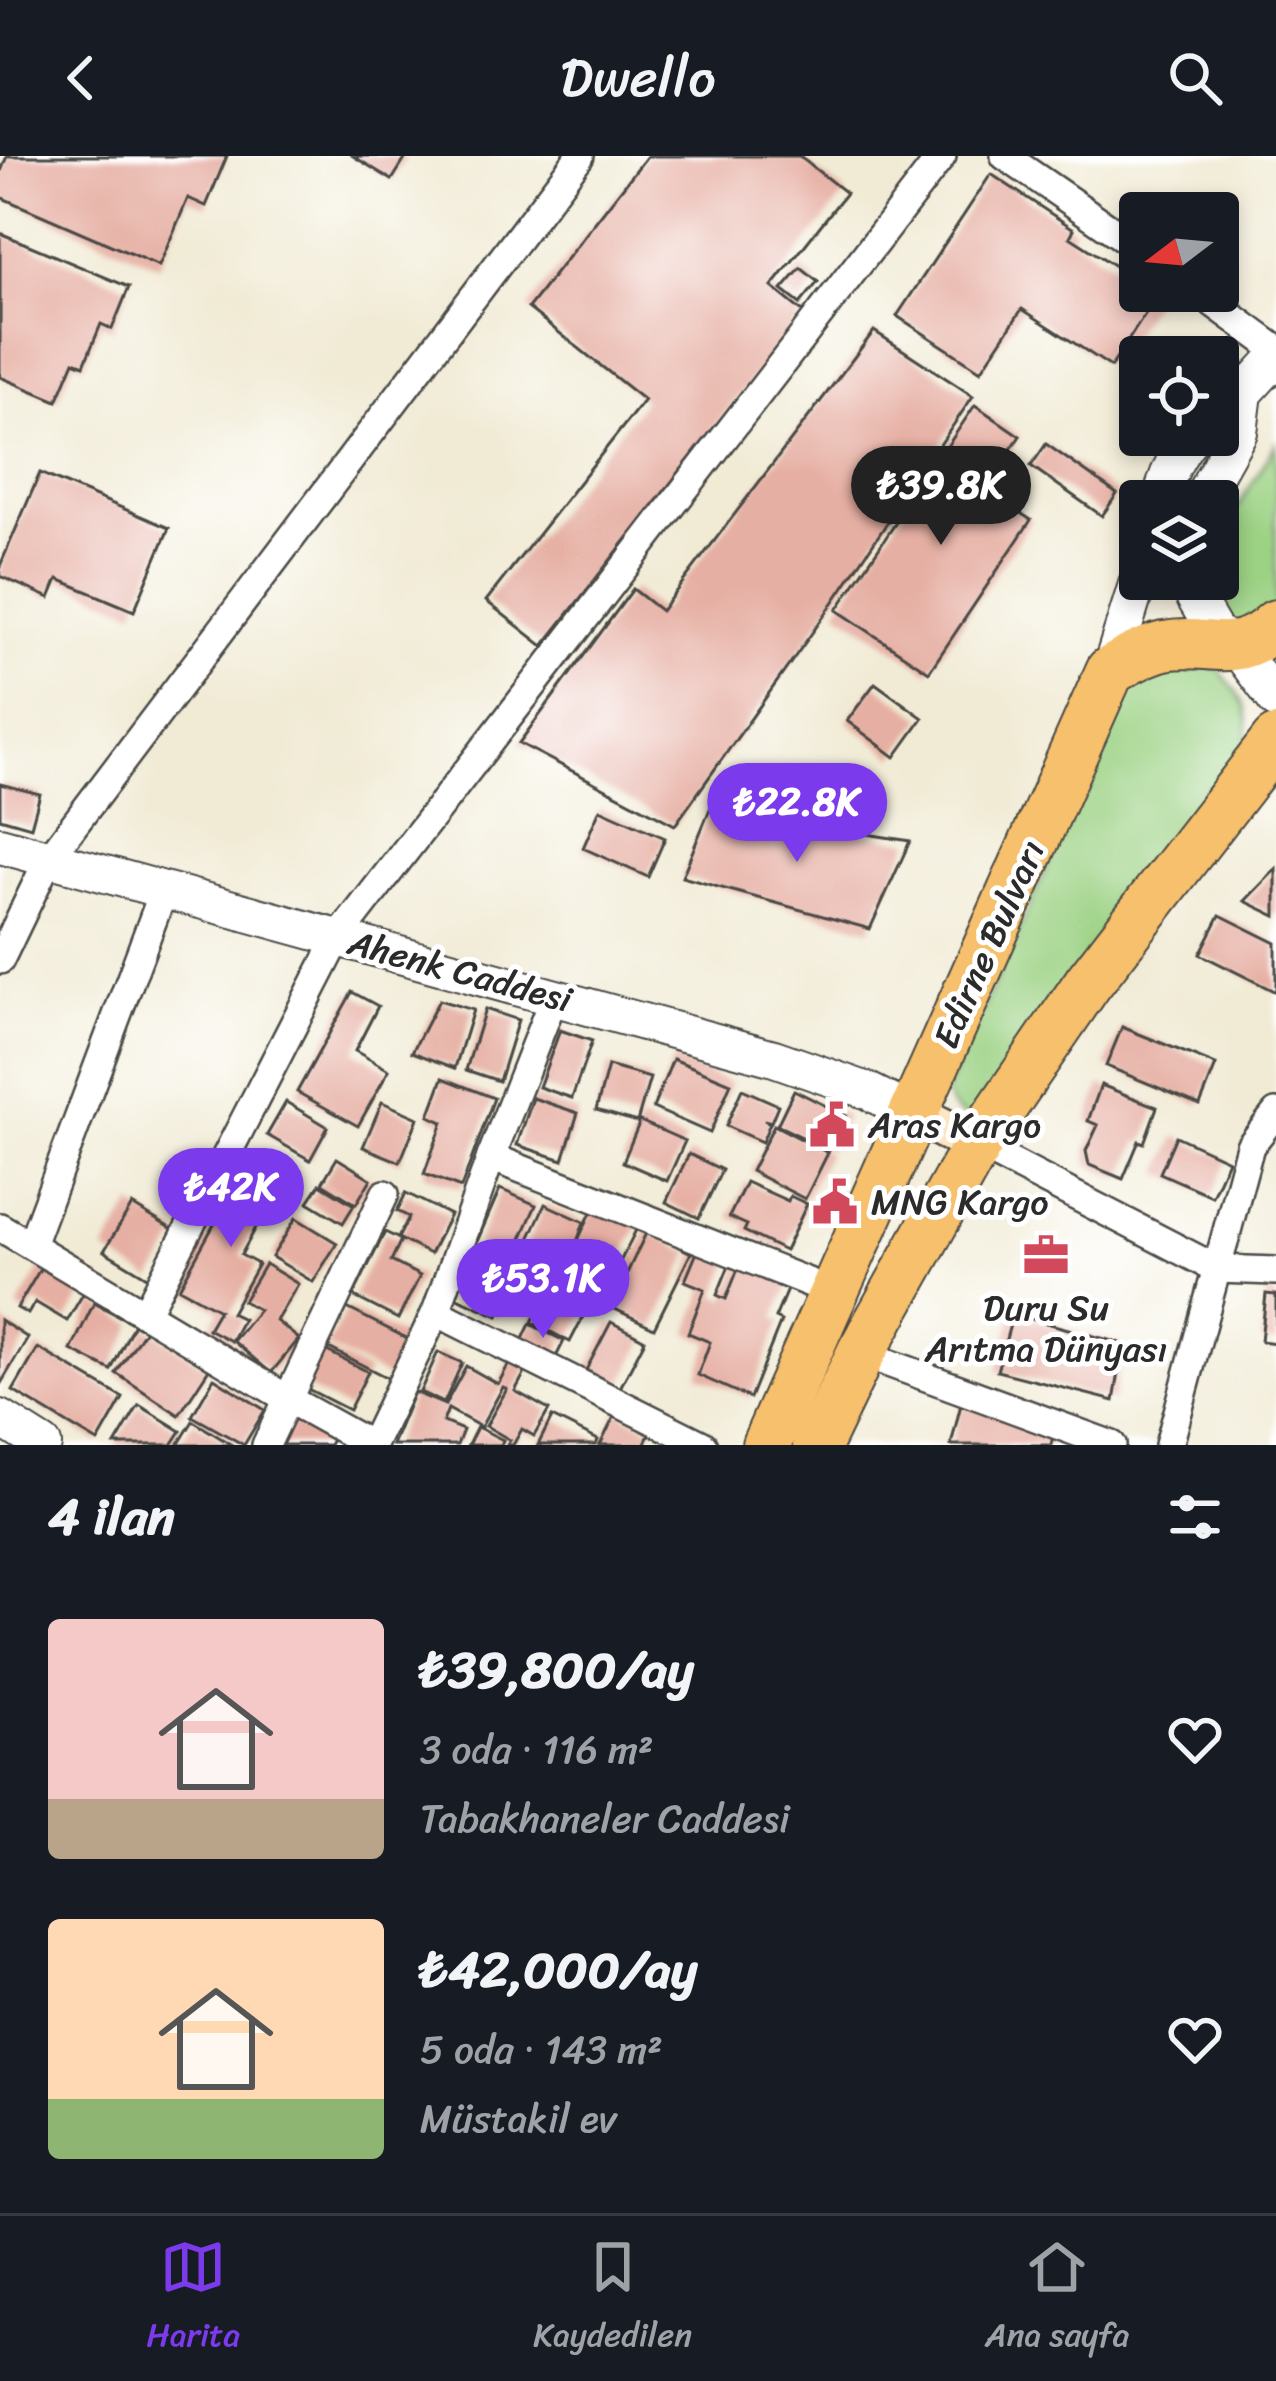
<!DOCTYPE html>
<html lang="tr">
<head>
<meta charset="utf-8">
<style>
  :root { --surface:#171b24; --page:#242831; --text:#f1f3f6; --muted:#9ea1a6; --line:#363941; --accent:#7c3aed }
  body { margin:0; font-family:Sriracha,sans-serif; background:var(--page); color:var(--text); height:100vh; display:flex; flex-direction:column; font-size:45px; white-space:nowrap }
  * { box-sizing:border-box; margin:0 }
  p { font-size:39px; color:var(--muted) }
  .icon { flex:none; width:66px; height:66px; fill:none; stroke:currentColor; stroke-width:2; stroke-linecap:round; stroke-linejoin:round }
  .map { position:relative; height:1289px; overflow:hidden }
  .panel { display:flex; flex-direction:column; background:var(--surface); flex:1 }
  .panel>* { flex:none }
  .needle { width:78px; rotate:254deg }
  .tools { position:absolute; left:1119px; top:36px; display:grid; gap:24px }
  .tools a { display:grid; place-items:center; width:120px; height:120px; border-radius:12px; background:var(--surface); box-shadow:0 6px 18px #0003; font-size:60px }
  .price { position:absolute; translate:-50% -102px; padding:0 27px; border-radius:42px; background:var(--accent); color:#fff; font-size:39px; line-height:78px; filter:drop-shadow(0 3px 6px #0008) }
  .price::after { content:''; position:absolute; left:50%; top:72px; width:36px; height:27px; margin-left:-18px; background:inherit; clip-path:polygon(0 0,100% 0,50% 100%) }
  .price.selected { background:#222; color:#fff }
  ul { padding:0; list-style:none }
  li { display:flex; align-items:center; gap:36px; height:300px; padding:0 48px }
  li span { display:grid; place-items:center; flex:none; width:336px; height:240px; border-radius:12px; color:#555 }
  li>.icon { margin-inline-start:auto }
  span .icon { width:144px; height:144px; fill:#fffc; stroke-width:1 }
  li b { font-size:51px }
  h2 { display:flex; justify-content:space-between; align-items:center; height:144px; padding:0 48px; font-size:51px }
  header { display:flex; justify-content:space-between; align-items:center; height:156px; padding:0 48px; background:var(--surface); font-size:54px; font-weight:600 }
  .dock { display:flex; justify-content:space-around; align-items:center; height:168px; border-top:3px solid var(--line); background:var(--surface); font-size:33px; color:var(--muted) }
  .dock a { display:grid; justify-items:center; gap:6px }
  .dock .selected { color:var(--accent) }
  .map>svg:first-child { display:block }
</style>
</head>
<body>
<header><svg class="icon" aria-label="back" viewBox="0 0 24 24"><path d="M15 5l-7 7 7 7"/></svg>Dwello<svg class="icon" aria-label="search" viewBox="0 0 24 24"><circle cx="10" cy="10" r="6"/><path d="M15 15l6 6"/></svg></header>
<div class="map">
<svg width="1276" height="1289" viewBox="0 0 1276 1289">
  <rect width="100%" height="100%" fill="#fff"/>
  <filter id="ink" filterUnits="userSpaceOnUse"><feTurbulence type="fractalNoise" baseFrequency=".00833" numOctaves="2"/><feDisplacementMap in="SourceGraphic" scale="24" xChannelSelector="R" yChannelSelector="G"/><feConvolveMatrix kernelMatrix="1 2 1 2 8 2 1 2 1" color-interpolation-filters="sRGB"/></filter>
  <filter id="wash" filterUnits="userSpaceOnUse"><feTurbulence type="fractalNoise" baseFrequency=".004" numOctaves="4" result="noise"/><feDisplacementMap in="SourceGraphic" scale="48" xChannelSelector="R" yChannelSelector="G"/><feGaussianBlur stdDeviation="2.7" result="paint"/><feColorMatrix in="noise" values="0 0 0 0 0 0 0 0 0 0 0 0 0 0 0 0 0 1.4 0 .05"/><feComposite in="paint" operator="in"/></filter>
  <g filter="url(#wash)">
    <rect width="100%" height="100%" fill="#f1ebd5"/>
    <g fill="#9cd284" stroke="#647e58" stroke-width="3">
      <path d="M1276,288V455L1250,482L1223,458L1209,429L1218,423V383Z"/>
      <path d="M1157,511H1216C1244,543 1252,552 1245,595L976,963C958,958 951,955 945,937L1132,524Z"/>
    </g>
    <g id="blocks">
      <g fill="#e6afa3">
        <path d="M7,0H227L206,50L188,42L159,110L0,41V18Z"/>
        <path d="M353,0H407L392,24Z"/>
        <path d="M647,0H799L846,37L772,131L804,157L543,490L486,445L644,244L528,152Z"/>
        <path d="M991,18L1074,73L1070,81L1140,126V135L1158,138L1111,211L1022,153L981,215L897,160Z"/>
        <path d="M0,77L129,131L112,173L101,168L84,209L74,205L57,245L0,221Z"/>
        <path d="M801,112L818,126L800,148L782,134Z"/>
        <path d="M874,175L973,240L824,460L675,669L519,587L633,433L661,455Z"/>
        <path d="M975,249L1020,280L984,333L1031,364L929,516L837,454Z"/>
        <path d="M1046,288L1117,338L1102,360L1031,310Z"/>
        <path d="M40,317L169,372L134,455L58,423L50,442L0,420V410Z"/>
        <path d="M875,527L923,562L895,601L847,565Z"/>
        <path d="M0,628L40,638L31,671L0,662Z"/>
        <path d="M600,653L665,682L648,721L583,692Z"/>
        <path d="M710,653L910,685L870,773L682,721Z"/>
        <path d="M1276,713V760L1245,745Z"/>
        <path d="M1220,759L1276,787V836L1200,798Z"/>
        <path d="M352,836L378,850L355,895L389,914L358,970L297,936Z"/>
        <path d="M439,844L473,854L455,912L412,896Z"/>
        <path d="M485,853L518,864L499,925L466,914Z"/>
        <path d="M1122,871L1216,909L1200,949L1106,910Z"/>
        <path d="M560,874L592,885L572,942L539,931Z"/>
        <path d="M673,903L731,927L710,977L653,952Z"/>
        <path d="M608,910L650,922L637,966L596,954Z"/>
        <path d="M443,922L494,942L461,1032L424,1018L443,966L429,960Z"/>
        <path d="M1101,929L1157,951L1144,987L1139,985L1123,1023L1089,1009L1086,995L1098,969L1088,965Z"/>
        <path d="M742,933L778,949L771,966L764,964L770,967L762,986L726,970Z"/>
        <path d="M794,934L846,960L829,994L777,969Z"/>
        <path d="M533,942L578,957L563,1004L517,989Z"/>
        <path d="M286,946L328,971L310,1004L267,979Z"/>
        <path d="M382,946L418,962L400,1006L363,991Z"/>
        <path d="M640,965L685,985L667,1025L623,1006Z"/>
        <path d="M774,969L828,997L805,1043L751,1015Z"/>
        <path d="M1176,980L1228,1004L1212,1040L1160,1017Z"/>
        <path d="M689,998L722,1014L699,1062L666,1046Z"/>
        <path d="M337,1002L371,1023L356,1048L322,1027Z"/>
        <path d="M249,1005L282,1024L241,1099L258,1108L231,1157L243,1163L231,1185L208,1173L219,1154L179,1132Z"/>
        <path d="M746,1026L788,1045L790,1040L807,1048L785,1095L744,1075L747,1069L729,1061Z"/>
        <path d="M320,1028L354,1049L343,1067L308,1046Z"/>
        <path d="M500,1033L536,1049L512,1103L476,1088Z"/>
        <path d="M406,1037L450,1059L430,1098L398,1082L409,1061L397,1055Z"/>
        <path d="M545,1048L584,1066L577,1086L595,1048L638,1070L612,1122L568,1100L563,1112L524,1094Z"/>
        <path d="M132,1049L180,1078L152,1124L104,1095Z"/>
        <path d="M296,1062L337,1087L313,1126L272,1101Z"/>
        <path d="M647,1075L691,1097L654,1172L611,1151Z"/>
        <path d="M385,1076L401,1084L391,1105L420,1120L398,1163L353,1140Z"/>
        <path d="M700,1089L732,1102L717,1139L726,1143L742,1103L791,1124L775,1162L781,1165L750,1242L698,1219L710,1186L688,1177L705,1133L685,1125Z"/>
        <path d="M472,1096L517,1115L498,1160L453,1140Z"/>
        <path d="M46,1103L89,1128L67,1165L35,1146L28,1158L17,1152Z"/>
        <path d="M265,1108L298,1128L276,1165L299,1183L271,1217L233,1185L259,1154L243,1145Z"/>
        <path d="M557,1118L595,1138L570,1186L532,1166Z"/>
        <path d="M1266,1138L1276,1139V1187L1261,1185Z"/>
        <path d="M94,1147L134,1168L111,1214L71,1194Z"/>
        <path d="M347,1152L408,1183L388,1222L327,1191Z"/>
        <path d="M1013,1158L1124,1188L1114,1245L997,1215Z"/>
        <path d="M0,1164L28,1182L0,1229Z"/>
        <path d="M611,1166L645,1184L620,1232L586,1214Z"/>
        <path d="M530,1168L564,1185L556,1201L522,1185Z"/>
        <path d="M147,1171L209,1213L179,1259L116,1217Z"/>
        <path d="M38,1192L123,1242L98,1286L13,1235Z"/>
        <path d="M323,1193L368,1216L349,1254L304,1231Z"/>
        <path d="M438,1196L462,1207L444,1247L420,1236Z"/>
        <path d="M512,1202L528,1211L515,1235L549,1254L534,1280L522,1273L513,1289H507L510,1284L486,1270L507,1233L503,1231L481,1271L448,1253L443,1266L463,1274L457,1289H392L414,1236L445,1249L466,1210L498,1228Z"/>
        <path d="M214,1222L265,1254L244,1289L192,1260Z"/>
        <path d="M961,1248L1055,1270L1051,1289H951Z"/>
        <path d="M139,1249L181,1275L172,1289H115Z"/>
        <path d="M617,1255L652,1273L644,1289H600Z"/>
        <path d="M292,1256L335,1278L329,1289H275Z"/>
        <path d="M552,1261L598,1284L596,1289H538Z"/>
        <path d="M193,1265L232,1289H178Z"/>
        <path d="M477,1271L503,1284L501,1289H468Z"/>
      </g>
    </g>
  </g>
  <g filter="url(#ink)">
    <use href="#blocks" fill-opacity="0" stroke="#494844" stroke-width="3"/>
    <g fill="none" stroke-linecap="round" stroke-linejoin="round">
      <g stroke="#494844" stroke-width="32">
        <g id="minor">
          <path d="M1005,0L1140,93"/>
          <path d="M1197,135L1276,193"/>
          <path d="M0,804L49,702L580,0"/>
          <path d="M977,989L1217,1113L1276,1115"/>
          <path d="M491,1001L833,1136"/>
          <path d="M0,1071L288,1243L371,1289"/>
          <path d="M31,1089L164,734"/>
          <path d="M436,1156L703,1289"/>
          <path d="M145,1158L338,782L942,0"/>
          <path d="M861,1197L1112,1289"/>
          <path d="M266,1289L385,1038"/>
          <path d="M372,1289L436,1156L491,1001L554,841"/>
          <path d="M1169,1289L1250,990L1276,957"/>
        </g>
      </g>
      <g stroke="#494844" stroke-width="40">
        <g id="tertiary">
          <path d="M1221,247L1244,237L1276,202"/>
          <path d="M1161,345C1166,319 1176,299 1193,279"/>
          <path d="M1200,345L1239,276L1244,237"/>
          <path d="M1189,423L1195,442L1215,476L1236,491L1276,544"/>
          <path d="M1110,515L1140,419"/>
          <path d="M0,689L774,902L868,935L914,958"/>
          <path d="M0,1262L43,1289"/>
        </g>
      </g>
      <g stroke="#494844" stroke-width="44">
        <path id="secondary" d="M914,958L977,989"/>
      </g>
      <g stroke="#494844" stroke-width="52">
        <g id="trunk">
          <path d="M766,1289L1110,515C1127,505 1144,495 1164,490C1210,481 1233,507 1276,468"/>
          <path d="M817,1289L861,1197L977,989L1088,827L1276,584"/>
        </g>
      </g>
      <use href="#minor" stroke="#fff" stroke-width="27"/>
      <use href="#tertiary" stroke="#fff" stroke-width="36"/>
      <use href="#secondary" stroke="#fce6c4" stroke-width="39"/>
      <use href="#trunk" stroke="#f7c06c" stroke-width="48"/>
    </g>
  </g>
  <defs>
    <g id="civic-bare" transform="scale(3.6)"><path d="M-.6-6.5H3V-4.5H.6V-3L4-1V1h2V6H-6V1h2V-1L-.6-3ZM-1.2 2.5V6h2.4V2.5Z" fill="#d1495b" stroke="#fff" stroke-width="2.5" paint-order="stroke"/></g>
    <g id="office-bare" transform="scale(3.6)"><path d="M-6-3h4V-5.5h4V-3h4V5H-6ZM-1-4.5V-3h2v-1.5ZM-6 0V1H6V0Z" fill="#d1495b" stroke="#fff" stroke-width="2.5" paint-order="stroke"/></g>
  </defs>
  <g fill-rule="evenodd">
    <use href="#civic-bare" x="832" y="969"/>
    <use href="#civic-bare" x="835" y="1046"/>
    <use href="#office-bare" x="1046" y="1099"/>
  </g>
  <g text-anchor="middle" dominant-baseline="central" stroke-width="10" stroke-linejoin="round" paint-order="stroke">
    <g font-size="36" fill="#2b2b2b" stroke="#fff">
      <text transform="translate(989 788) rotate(-66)">Edirne Bulvarı</text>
      <text transform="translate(460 815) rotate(15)">Ahenk Caddesi</text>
    </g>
    <g font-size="36" fill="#2b2b2b" stroke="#fff" text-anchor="start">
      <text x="868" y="969">Aras Kargo</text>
      <text x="871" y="1046">MNG Kargo</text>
      <text x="1046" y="1152" text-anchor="middle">Duru Su<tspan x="1046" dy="41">Arıtma Dünyası</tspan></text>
    </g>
  </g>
</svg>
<div class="tools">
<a><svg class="needle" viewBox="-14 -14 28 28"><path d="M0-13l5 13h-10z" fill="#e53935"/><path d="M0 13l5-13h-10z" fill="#9ea1a6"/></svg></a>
<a><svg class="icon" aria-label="locate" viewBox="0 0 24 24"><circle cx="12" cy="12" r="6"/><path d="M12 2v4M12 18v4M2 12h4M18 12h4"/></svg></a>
<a><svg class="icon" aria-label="layers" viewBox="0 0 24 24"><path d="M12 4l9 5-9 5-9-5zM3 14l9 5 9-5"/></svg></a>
</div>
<b class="price selected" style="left:941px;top:392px">₺39.8K</b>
<b class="price" style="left:797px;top:709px">₺22.8K</b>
<b class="price" style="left:231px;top:1094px">₺42K</b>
<b class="price" style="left:543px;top:1185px">₺53.1K</b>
</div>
<section class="panel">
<h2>4 ilan<svg class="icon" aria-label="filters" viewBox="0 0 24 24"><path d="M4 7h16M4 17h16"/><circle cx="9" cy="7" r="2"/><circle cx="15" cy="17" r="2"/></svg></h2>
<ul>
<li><span style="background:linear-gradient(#f6c9c9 75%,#b9a48a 0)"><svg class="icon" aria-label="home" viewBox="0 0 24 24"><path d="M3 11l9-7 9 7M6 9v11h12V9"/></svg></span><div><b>₺39,800/ay</b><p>3 oda · 116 m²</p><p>Tabakhaneler Caddesi</p></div><svg class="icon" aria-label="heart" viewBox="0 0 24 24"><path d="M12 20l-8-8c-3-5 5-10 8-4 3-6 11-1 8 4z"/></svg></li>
<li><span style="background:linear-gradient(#ffd9b3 75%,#8fb573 0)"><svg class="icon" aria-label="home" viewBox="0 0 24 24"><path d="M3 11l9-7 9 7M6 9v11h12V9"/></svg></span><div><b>₺42,000/ay</b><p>5 oda · 143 m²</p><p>Müstakil ev</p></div><svg class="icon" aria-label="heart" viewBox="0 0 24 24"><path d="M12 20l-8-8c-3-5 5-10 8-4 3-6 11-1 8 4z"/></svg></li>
</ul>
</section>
<nav class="dock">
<a class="selected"><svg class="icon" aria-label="map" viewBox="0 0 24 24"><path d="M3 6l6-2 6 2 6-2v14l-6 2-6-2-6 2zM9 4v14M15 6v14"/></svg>Harita</a>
<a><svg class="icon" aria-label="saved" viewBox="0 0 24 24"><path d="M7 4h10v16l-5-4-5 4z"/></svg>Kaydedilen</a>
<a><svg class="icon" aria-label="home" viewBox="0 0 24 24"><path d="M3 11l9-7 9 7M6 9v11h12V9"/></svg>Ana sayfa</a>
</nav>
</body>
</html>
